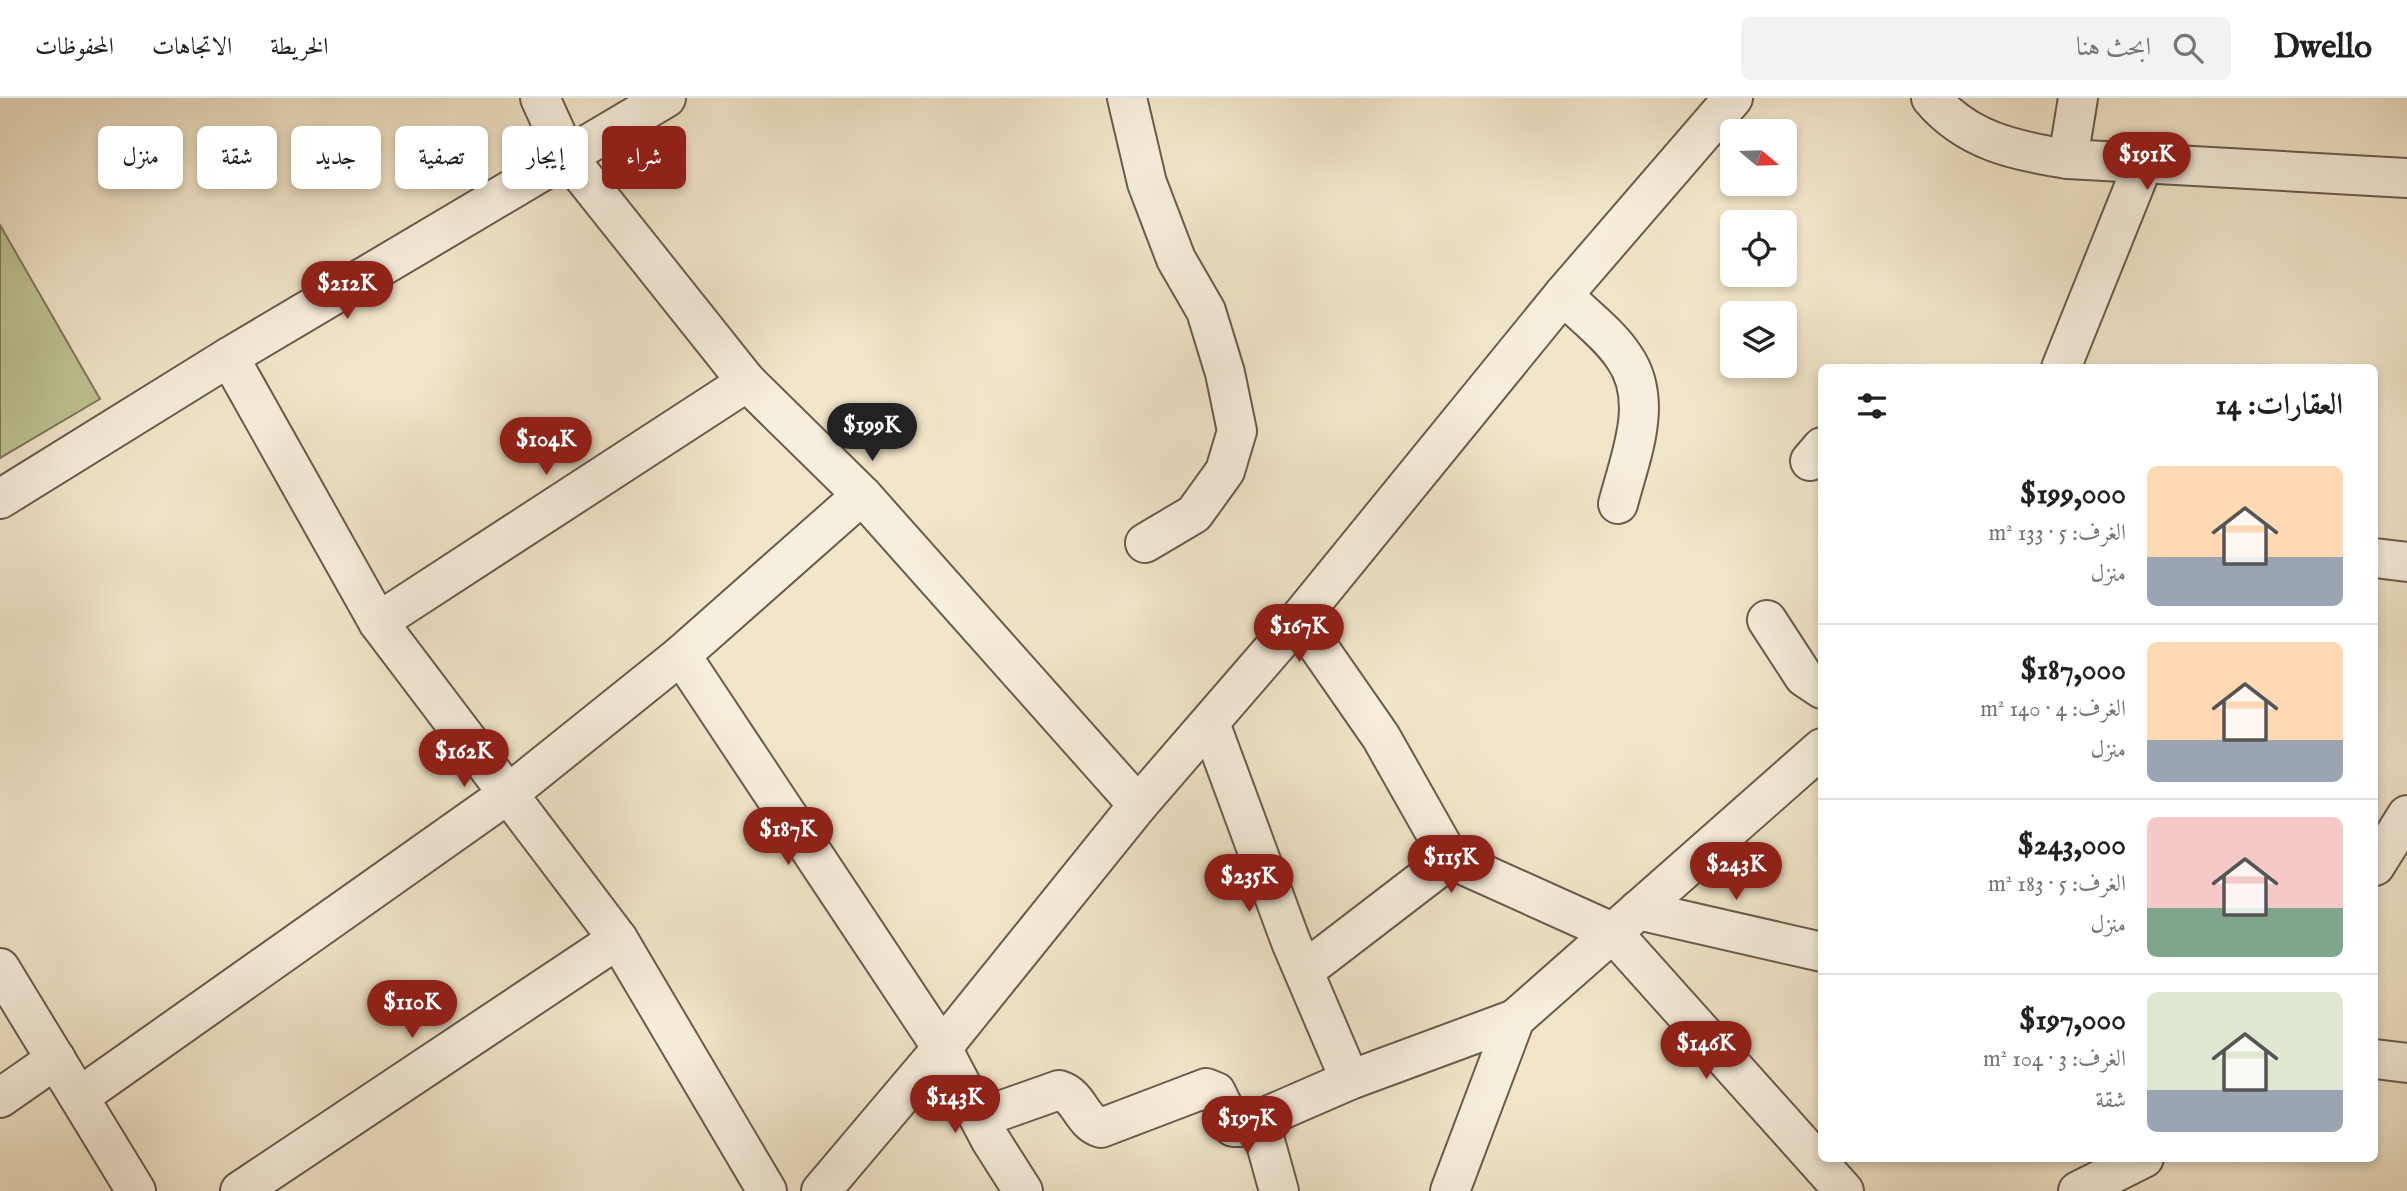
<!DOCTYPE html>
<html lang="ar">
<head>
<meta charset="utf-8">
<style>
  :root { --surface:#fff; --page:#f2f2f2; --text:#202124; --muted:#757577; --line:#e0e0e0; --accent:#8f2418 }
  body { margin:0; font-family:"IM FELL English",Amiri,serif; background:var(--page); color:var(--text); direction:rtl; height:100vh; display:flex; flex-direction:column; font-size:26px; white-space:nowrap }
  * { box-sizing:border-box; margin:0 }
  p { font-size:23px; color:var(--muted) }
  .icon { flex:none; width:38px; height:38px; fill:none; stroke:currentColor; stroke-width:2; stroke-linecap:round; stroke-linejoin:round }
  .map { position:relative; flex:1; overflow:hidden; direction:ltr }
  .panel { position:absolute; left:1818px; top:266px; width:560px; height:798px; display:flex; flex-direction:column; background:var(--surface); border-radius:10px; box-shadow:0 4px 10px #0003; direction:rtl }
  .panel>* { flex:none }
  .top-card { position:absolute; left:21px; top:28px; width:665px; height:63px; direction:rtl; display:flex; gap:14px }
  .needle { width:46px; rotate:109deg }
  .buttons { position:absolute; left:1720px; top:21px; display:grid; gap:14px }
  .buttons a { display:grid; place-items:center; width:77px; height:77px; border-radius:10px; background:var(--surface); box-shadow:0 4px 10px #0003; font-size:35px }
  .price { position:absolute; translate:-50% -60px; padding:0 16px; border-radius:24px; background:var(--accent); color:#fff; font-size:23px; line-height:46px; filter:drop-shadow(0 2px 4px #0008) }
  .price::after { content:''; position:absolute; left:50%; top:42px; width:21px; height:16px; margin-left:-10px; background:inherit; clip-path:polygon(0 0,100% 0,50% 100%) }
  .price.active { background:#222; color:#fff }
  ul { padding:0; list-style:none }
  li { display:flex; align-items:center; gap:21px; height:175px; padding:0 35px }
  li+li { border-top:2px solid var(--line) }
  li span { display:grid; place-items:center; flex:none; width:196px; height:140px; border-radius:10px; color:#555 }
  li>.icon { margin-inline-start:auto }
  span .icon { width:84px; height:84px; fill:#fffc; stroke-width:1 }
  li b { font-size:30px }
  h2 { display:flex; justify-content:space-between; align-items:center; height:84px; padding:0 35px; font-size:30px }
  .pill { padding:0 24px; border-radius:10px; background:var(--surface); box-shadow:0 4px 10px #0003; font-size:24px; line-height:63px }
  .pill.active { background:var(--accent); color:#fff }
  header { display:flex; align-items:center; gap:42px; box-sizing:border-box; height:98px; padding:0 35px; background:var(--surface); border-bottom:2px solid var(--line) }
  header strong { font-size:33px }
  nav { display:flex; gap:38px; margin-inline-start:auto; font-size:24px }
  .search { width:490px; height:63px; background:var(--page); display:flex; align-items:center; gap:18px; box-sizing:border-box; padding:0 24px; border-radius:10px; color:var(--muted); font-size:26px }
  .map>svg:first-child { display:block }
</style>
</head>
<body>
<header>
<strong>Dwello</strong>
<div class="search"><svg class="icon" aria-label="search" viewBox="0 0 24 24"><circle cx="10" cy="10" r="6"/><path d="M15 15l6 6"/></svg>ابحث هنا</div>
<nav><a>الخريطة</a><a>الاتجاهات</a><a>المحفوظات</a></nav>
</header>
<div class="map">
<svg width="2407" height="1093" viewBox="0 0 2407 1093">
  <rect width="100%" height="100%" fill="#f2e6ca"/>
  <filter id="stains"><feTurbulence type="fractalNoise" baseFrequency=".00286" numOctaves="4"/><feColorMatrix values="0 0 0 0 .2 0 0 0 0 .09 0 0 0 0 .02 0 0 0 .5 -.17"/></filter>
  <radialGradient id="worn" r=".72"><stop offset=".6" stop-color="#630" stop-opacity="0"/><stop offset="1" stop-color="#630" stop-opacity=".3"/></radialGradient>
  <path fill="#bec494" stroke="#7e785c" stroke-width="2" d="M0,127L100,301L0,360Z"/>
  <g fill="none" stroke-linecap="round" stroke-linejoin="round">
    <g stroke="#6a5b4e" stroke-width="42">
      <g id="minor">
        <path d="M540,0L566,57L747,284L862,397L1138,707"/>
        <path d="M1127,0L1147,85L1176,161L1206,213L1225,275L1237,333L1225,373L1194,416L1145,445"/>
        <path d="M1931,0C1967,43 2016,53 2068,61L2407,80"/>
        <path d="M2068,61L2078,0"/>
        <path d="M1563,197C1582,216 1609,236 1624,259C1655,303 1630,359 1618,406"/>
        <path d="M229,259L378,524L618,841L767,1093"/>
        <path d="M2061,270L2144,64"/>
        <path d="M1810,363L1822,349"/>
        <path d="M0,401L229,259L666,0"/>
        <path d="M2375,460L2407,464"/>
        <path d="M1299,521L1381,639L1450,761"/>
        <path d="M1767,522L1804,579L1822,591"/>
        <path d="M378,524L747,284"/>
        <path d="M681,557L942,950L990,1041L1023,1093"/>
        <path d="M1210,625L1291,844L1350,982"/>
        <path d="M2375,768L2407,717"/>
        <path d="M1638,812L1822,854"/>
        <path d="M0,870L136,1093"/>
        <path d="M1304,873L1450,761L1612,834L1844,1093"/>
        <path d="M2375,961L2407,965"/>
        <path d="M79,999L508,696L681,557L862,397"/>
        <path d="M0,1000L56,961"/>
        <path d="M980,1020L1059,992C1080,998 1081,1024 1101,1030L1206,990L1216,994L1233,1029H1242L1350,982L1515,921"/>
        <path d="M1259,1021L1279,1093"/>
        <path d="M240,1093L618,841"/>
        <path d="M821,1093L942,950L1138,707L1299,521L1563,197L1733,0"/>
        <path d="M1450,1093L1515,921L1822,650"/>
        <path d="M2078,1093L2144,1060"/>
      </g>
    </g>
    <use href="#minor" stroke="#f7efdd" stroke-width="38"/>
  </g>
  <rect width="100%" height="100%" filter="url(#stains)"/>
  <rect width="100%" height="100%" fill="url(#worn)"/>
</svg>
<div class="buttons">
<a><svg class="needle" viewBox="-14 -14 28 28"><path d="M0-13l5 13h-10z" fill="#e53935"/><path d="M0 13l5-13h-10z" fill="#757577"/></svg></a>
<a><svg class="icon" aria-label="locate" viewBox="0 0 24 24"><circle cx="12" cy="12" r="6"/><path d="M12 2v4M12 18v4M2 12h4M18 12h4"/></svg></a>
<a><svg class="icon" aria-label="layers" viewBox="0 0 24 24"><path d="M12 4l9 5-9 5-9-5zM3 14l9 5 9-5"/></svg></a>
</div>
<b class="price" style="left:2147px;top:94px">$191K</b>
<b class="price" style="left:347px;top:223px">$212K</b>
<b class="price active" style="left:872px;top:365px">$199K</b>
<b class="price" style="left:546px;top:379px">$104K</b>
<b class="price" style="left:1299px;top:566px">$167K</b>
<b class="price" style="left:464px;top:691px">$162K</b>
<b class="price" style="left:788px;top:769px">$187K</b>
<b class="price" style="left:1451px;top:797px">$115K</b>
<b class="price" style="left:1736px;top:804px">$243K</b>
<b class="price" style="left:1249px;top:816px">$235K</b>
<b class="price" style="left:412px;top:942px">$110K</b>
<b class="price" style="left:1706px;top:983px">$146K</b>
<b class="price" style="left:955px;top:1037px">$143K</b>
<b class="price" style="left:1247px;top:1058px">$197K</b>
<div class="top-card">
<a class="pill active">شراء</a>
<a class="pill">إيجار</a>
<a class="pill">تصفية</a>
<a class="pill">جديد</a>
<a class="pill">شقة</a>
<a class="pill">منزل</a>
</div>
<section class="panel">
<h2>العقارات: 14<svg class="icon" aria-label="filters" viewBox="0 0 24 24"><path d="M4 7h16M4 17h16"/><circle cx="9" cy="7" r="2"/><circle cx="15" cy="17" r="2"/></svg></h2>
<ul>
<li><span style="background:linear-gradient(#ffd9b3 65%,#9aa5b1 0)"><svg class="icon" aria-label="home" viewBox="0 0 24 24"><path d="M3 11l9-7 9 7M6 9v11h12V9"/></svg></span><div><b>$199,000</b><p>الغرف: 5 · 133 m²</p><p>منزل</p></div></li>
<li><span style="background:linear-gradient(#ffd9b3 70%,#9aa5b1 0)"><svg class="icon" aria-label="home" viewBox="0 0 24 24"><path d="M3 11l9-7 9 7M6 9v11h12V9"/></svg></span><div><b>$187,000</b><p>الغرف: 4 · 140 m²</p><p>منزل</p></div></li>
<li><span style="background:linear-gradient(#f6c9c9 65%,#7fa58c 0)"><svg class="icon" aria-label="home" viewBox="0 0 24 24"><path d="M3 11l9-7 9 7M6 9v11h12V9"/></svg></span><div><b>$243,000</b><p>الغرف: 5 · 183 m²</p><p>منزل</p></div></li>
<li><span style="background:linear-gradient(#dfe7d0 70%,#9aa5b1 0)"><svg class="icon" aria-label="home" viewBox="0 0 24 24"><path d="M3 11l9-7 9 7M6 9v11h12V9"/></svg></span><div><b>$197,000</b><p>الغرف: 3 · 104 m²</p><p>شقة</p></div></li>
</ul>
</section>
</div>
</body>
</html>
